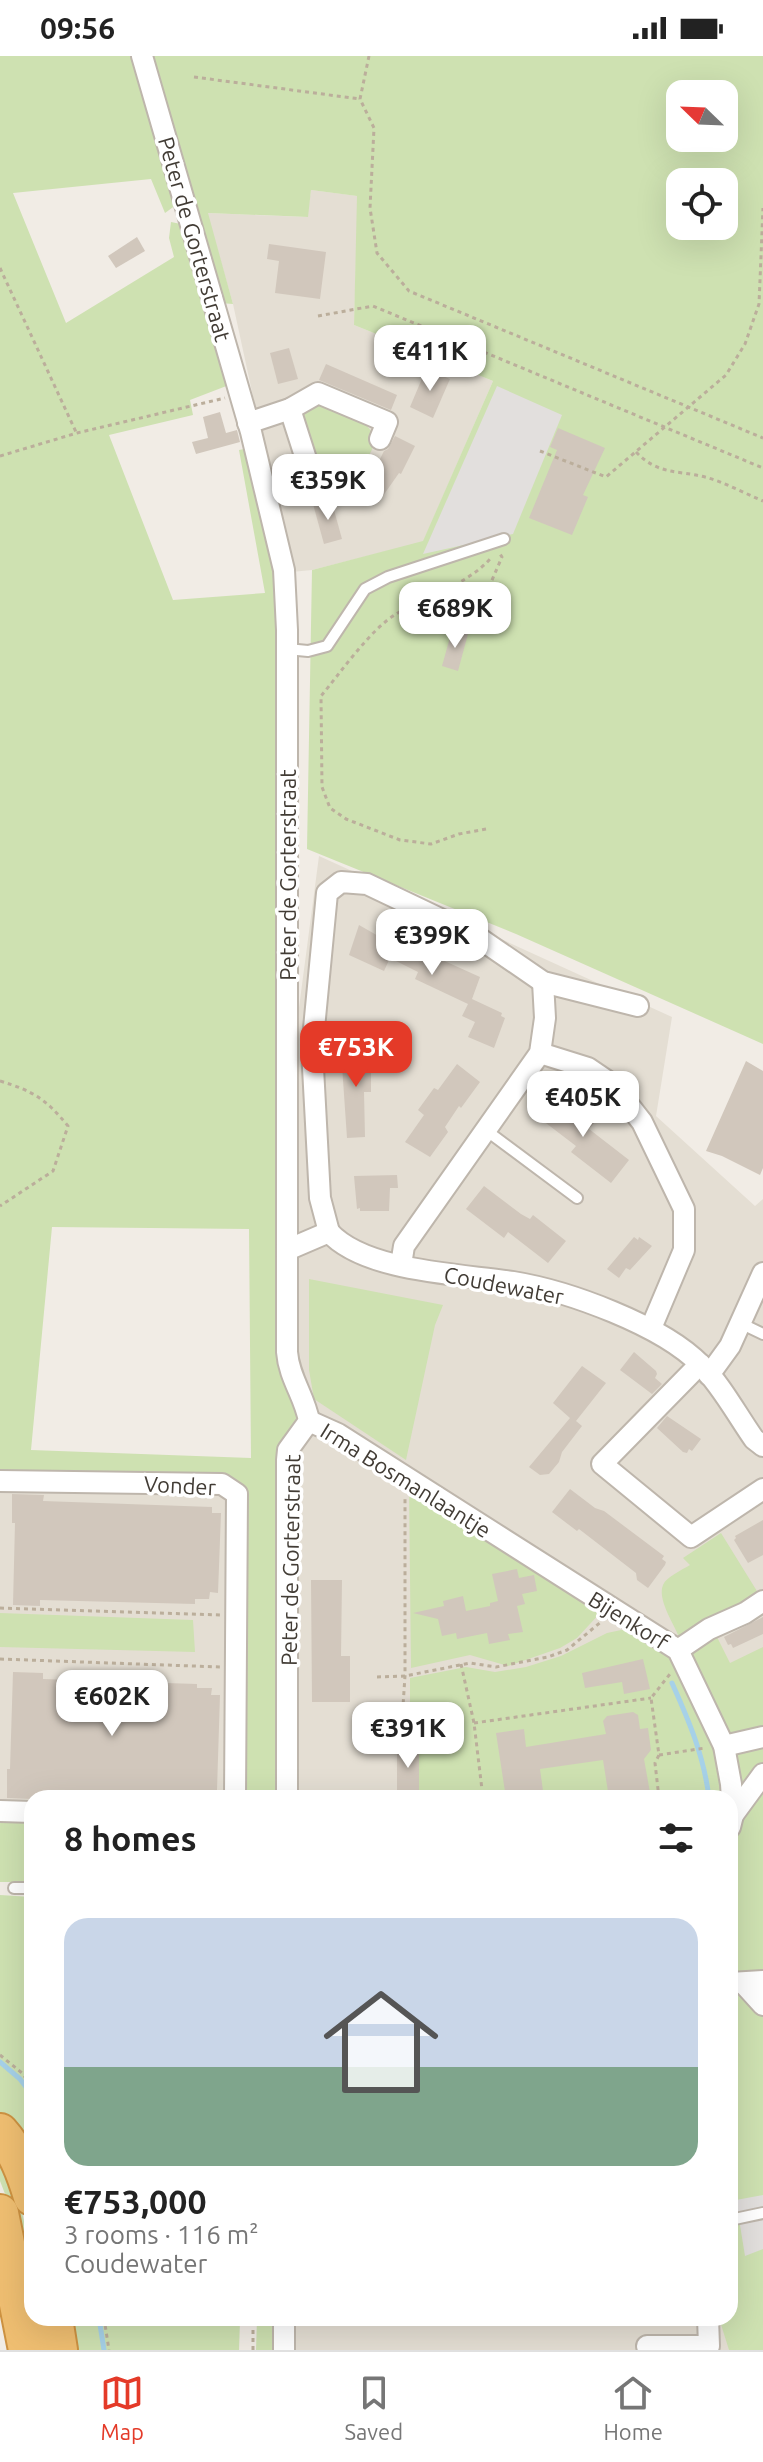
<!DOCTYPE html>
<html lang="en">
<head>
<meta charset="utf-8">
<style>
  :root { --surface:#fff; --page:#f6f6f6; --text:#222; --muted:#767676; --line:#e0e0e0; --accent:#e43a28 }
  body { margin:0; font-family:Ubuntu,sans-serif; background:var(--page); color:var(--text); height:100vh; display:flex; flex-direction:column; font-size:30px; white-space:nowrap }
  * { box-sizing:border-box; margin:0 }
  p { font-size:26px; color:var(--muted) }
  .icon { flex:none; width:44px; height:44px; fill:none; stroke:currentColor; stroke-width:2; stroke-linecap:round; stroke-linejoin:round }
  .map { position:relative; flex:1; overflow:hidden }
  .sheet { position:absolute; left:24px; top:1734px; width:714px; height:536px; display:flex; flex-direction:column; background:var(--surface); border-radius:24px; box-shadow:0 8px 32px #0002 }
  .sheet>* { flex:none }
  .needle { width:52px; rotate:293deg }
  .fabs { position:absolute; left:666px; top:24px; display:grid; gap:16px }
  .fabs a { display:grid; place-items:center; width:72px; height:72px; border-radius:16px; background:var(--surface); box-shadow:0 8px 32px #0002; font-size:40px }
  .price { position:absolute; translate:-50% -68px; padding:0 18px; border-radius:16px; background:#fff; color:#222; font-size:26px; line-height:52px; filter:drop-shadow(0 2px 4px #0008) }
  .price::after { content:''; position:absolute; left:50%; top:48px; width:24px; height:18px; margin-left:-12px; background:inherit; clip-path:polygon(0 0,100% 0,50% 100%) }
  .price.current { background:var(--accent); color:#fff }
  ul { padding:0; list-style:none }
  li { display:grid; align-content:center; gap:16px; height:424px; padding:0 40px }
  li+li { border-top:2px solid var(--line) }
  li span { display:grid; place-items:center; height:248px; border-radius:24px; color:#555 }
  li>.icon { margin-inline-start:auto }
  span .icon { width:144px; height:144px; fill:#fffc; stroke-width:1 }
  li b { font-size:34px }
  h2 { display:flex; justify-content:space-between; align-items:center; height:96px; padding:0 40px; font-size:34px }
  .status { display:flex; justify-content:space-between; align-items:center; height:56px; padding:0 40px; background:var(--surface); direction:ltr }
  .status svg { height:22px; fill:currentColor }
  .menu { display:flex; justify-content:space-around; align-items:center; height:112px; border-top:2px solid var(--line); background:var(--surface); font-size:22px; color:var(--muted) }
  .menu a { display:grid; justify-items:center; gap:4px }
  .menu .current { color:var(--accent) }
  .map>svg:first-child { display:block }
</style>
</head>
<body>
<div class="status"><b>09:56</b><svg viewBox="0 0 49 12"><path d="M0 12V9h3v3zM5 12V6h3v6zM10 12V3h3v9zM15 12V0h3v12zM26 1h20v11H26zM47 4h2v5h-2z"/></svg></div>
<div class="map">
<svg width="763" height="2294" viewBox="0 0 763 2294">
  <rect width="100%" height="100%" fill="#f1ece5"/>
  <g fill="#e4ded3">
    <path d="M311,134L358,140L354,269L493,325L423,486L312,514L291,516L233,248L207,157L307,161Z"/>
    <path d="M319,800L672,961L656,1060L755,1150L763,1143V2294H291L290,2262H730V1742H32V1782L0,1780V1407L298,1414V959Z"/>
  </g>
  <g fill="#cee1b1" fill-rule="evenodd">
    <path d="M0,0H135L176,149L165,157L151,123L13,137L66,267L174,201L169,182L171,166L186,169L229,329L190,344L193,359L109,379L173,544L265,537L239,394L249,392L280,536L282,1299L302,1355L295,1376L281,1742H242L243,1436L0,1421ZM52,1171L249,1173L251,1402L31,1394Z"/>
    <path d="M148,0H763V988L516,878L307,793L312,514L423,485L493,325L354,269L357,140L311,134L308,161L208,157L233,248L220,247ZM680,38H724V82H680ZM680,126H724V170H680Z"/>
    <path d="M328,348C351,360 391,371 366,404L317,417L298,355L313,349Z"/>
    <path d="M309,1223L443,1249L435,1269L406,1404L314,1343L309,1314Z"/>
    <path d="M409,1429L602,1555L577,1582L560,1592L508,1610L470,1599L411,1612Z"/>
    <path d="M721,1477L760,1540L679,1581C674,1568 657,1543 663,1529C666,1521 682,1514 690,1509L683,1502Z"/>
    <path d="M0,1557L193,1564L195,1596L0,1591Z"/>
    <path d="M626,1573L673,1601L711,1674L726,1742H409V1737L419,1736V1692L410,1691V1622L466,1611L495,1616L526,1611L561,1600L607,1577Z"/>
    <path d="M714,1575L730,1607L763,1591V1677H728L688,1600L695,1589Z"/>
    <path d="M763,1688V1712L741,1736L734,1695Z"/>
    <path d="M763,1727V1920L730,1922V1791L740,1761Z"/>
    <path d="M0,1764L32,1765V1826H0Z"/>
    <path d="M0,1839L32,1841V2107L18,2081L0,2056Z"/>
    <path d="M730,1936L749,1939L750,1951L763,1959V2294H729L719,2262H730Z"/>
    <path d="M0,2098C24,2140 32,2198 32,2245L14,2161L0,2125Z"/>
    <path d="M67,2262H220L240,2265L239,2294H72Z"/>
    <path d="M257,2262H277L276,2294H256Z"/>
  </g>
  <g fill="#e2dfdd">
    <path d="M497,330L562,359L513,478L423,498Z"/>
    <path d="M763,2139V2193L745,2200L736,2144Z"/>
  </g>
  <g fill="none" stroke-linecap="round" stroke-linejoin="round">
    <g stroke="#a6d1e8" stroke-width="5">
      <path d="M672,1627C689,1665 704,1700 709,1742"/>
      <path d="M0,2006L20,2023L32,2039"/>
      <path d="M99,2262L104,2294"/>
    </g>
  </g>
  <g fill="#d1c7bc">
    <path d="M137,181L145,195L116,212L108,200Z"/>
    <path d="M269,188L326,196L320,243L275,237L279,205L267,203Z"/>
    <path d="M289,292L298,323L278,328L270,297Z"/>
    <path d="M326,308L397,339L391,354L319,324Z"/>
    <path d="M426,313L450,323L433,362L410,351Z"/>
    <path d="M220,356L226,377L237,374L240,386L196,398L192,386L208,382L203,361Z"/>
    <path d="M558,372L605,392L583,439L588,441L572,479L529,462L557,394L550,391Z"/>
    <path d="M395,380L415,390L401,418L399,417L378,447L352,429L361,421L364,413L372,419L384,395L388,393Z"/>
    <path d="M331,443L342,483L324,488L313,448Z"/>
    <path d="M452,574L468,578L458,615L442,610Z"/>
    <path d="M359,869L394,889L402,876L431,889L429,898L480,921L472,943L502,957L501,960L505,962L494,992L468,981L475,966L462,960L468,948L415,923L418,916L390,902L384,915L349,899Z"/>
    <path d="M371,994V1036H364L365,1081L347,1082L341,995Z"/>
    <path d="M746,1005L763,1015V1112L760,1119L722,1100L706,1095Z"/>
    <path d="M457,1008L480,1026L461,1052L459,1050L445,1071L448,1076L430,1101L405,1086L424,1059L418,1054L434,1032L438,1034Z"/>
    <path d="M556,1038L594,1067L589,1073L629,1104L611,1127L571,1096L576,1090L538,1061Z"/>
    <path d="M397,1119L398,1132H390L389,1155H360V1152L357,1153L354,1120Z"/>
    <path d="M484,1130L521,1158L530,1163L533,1159L566,1185L548,1207L508,1176L504,1182L466,1153Z"/>
    <path d="M634,1181L638,1184L639,1181L652,1190L630,1214L626,1212L619,1222L607,1213Z"/>
    <path d="M634,1296L656,1315L657,1318L655,1322L662,1328L652,1338L620,1314Z"/>
    <path d="M582,1310L606,1327L576,1365L582,1370L562,1396L559,1406L549,1418L540,1419L529,1411L570,1362L553,1347Z"/>
    <path d="M667,1360L701,1383L692,1395L689,1393L687,1397L683,1396L657,1372Z"/>
    <path d="M570,1433L595,1452L604,1455L664,1500L662,1503L666,1506L665,1509L648,1532L637,1524L636,1517L579,1473L577,1475L552,1456Z"/>
    <path d="M12,1438L44,1439L43,1445L212,1451V1457H221L218,1537L210,1536L209,1543H195V1548L40,1544V1550L13,1549L15,1467H12Z"/>
    <path d="M763,1464V1499L748,1507L734,1484L736,1482L735,1480Z"/>
    <path d="M517,1513L519,1522L534,1519L537,1535L522,1538L525,1548L517,1550L523,1576L508,1578L510,1584L489,1588L487,1577L457,1583L456,1577L442,1580L438,1563L413,1557L444,1550L443,1545L463,1540L466,1555L490,1550V1547L498,1545L492,1518Z"/>
    <path d="M311,1524H342L341,1600H350V1646H312Z"/>
    <path d="M763,1561V1578L733,1592L731,1588L728,1589L724,1581Z"/>
    <path d="M643,1603L650,1633L624,1638L622,1626L585,1632L582,1617Z"/>
    <path d="M13,1616L43,1617V1623L197,1628V1632H212L211,1639H220L217,1734H209V1740L194,1741L35,1737V1742L32,1743L7,1742V1713H10Z"/>
    <path d="M633,1656L638,1659L640,1673L648,1672L651,1694L644,1703L651,1742H609L603,1704L540,1713L544,1742H506L496,1677L524,1673L526,1691L606,1678L603,1665L607,1660Z"/>
    <path d="M419,1691V1737H397V1692Z"/>
  </g>
  <g fill="none" stroke-linecap="round" stroke-linejoin="round">
    <g stroke="#beb6ac" stroke-width="14">
      <g id="service">
        <path d="M287,593L308,595L327,590L365,533L388,521L504,483"/>
        <path d="M487,1075L577,1142"/>
        <path d="M740,1267L763,1278"/>
        <path d="M14,1832H32"/>
        <path d="M730,2164L763,2157"/>
      </g>
    </g>
    <g stroke="#beb6ac" stroke-width="24">
      <g id="minor">
        <path d="M142,0L251,376L284,514L287,574V1296C289,1322 305,1341 309,1365L288,1394L287,1404V1742"/>
        <path d="M290,353L314,428L338,423L350,415"/>
        <path d="M248,367L290,353L318,337L387,366L380,383"/>
        <path d="M540,997L588,1012L613,1029L642,1066L684,1153V1194L651,1272"/>
        <path d="M329,1176L320,1142L312,993L327,837L341,826L367,828L476,880L543,926L638,950"/>
        <path d="M287,1194L329,1176C365,1216 462,1218 513,1226C568,1235 662,1269 701,1309C722,1330 737,1359 754,1383L763,1390"/>
        <path d="M401,1209L404,1190L540,997L545,962L543,926"/>
        <path d="M700,1308L602,1408L691,1481L763,1433"/>
        <path d="M709,1319L730,1290L763,1217"/>
        <path d="M309,1365L338,1378L678,1594L724,1690L731,1728L733,1759L730,1771"/>
        <path d="M0,1425L222,1428L237,1438L235,1742"/>
        <path d="M678,1594L709,1573L745,1557L763,1545"/>
        <path d="M724,1690L763,1681"/>
        <path d="M0,1755L32,1756"/>
        <path d="M733,1759L763,1718"/>
        <path d="M730,1927L763,1925"/>
        <path d="M743,1927L763,1949"/>
        <path d="M284,2262V2294"/>
        <path d="M647,2290H709L708,2262"/>
      </g>
    </g>
    <g stroke="#cd9242" stroke-width="40">
      <g id="motorway">
        <path d="M0,2076C17,2095 25,2117 32,2141"/>
        <path d="M0,2157L27,2294"/>
        <path d="M54,2262L59,2294"/>
      </g>
    </g>
    <g stroke="#bbae9b" stroke-width="3" stroke-dasharray="4 4" stroke-linecap="butt">
      <path d="M369,0L360,43L374,72L370,152L377,197L409,235L763,382"/>
      <path d="M194,21L360,43"/>
      <path d="M0,212L76,376"/>
      <path d="M318,260L373,250L763,412"/>
      <path d="M540,395L606,421L726,319L745,288L759,248L763,152"/>
      <path d="M636,396C658,419 677,414 705,421C724,426 744,437 763,445"/>
      <path d="M0,400L77,377L225,342"/>
      <path d="M456,527L448,563L472,570L502,501L500,498"/>
      <path d="M486,773L459,778L431,788L400,784L346,763L330,752L322,731L321,640C341,616 370,574 396,558C427,540 467,529 491,502"/>
      <path d="M0,1025C33,1035 46,1043 68,1070L53,1115L0,1150"/>
      <path d="M0,1552L220,1559"/>
      <path d="M0,1603L220,1611"/>
      <path d="M461,1608L474,1667L483,1742"/>
      <path d="M377,1621L405,1620L470,1607L496,1611L548,1601L567,1594L602,1565"/>
      <path d="M474,1667L651,1642"/>
      <path d="M378,1681L401,1680L405,1620V1441"/>
      <path d="M659,1699L705,1692"/>
      <path d="M659,1742L655,1707L659,1699L651,1642L670,1618"/>
      <path d="M0,1999L22,2017L32,2030"/>
      <path d="M104,2262L109,2294"/>
      <path d="M253,2294V2262"/>
    </g>
    <use href="#service" stroke="#fff" stroke-width="10"/>
    <use href="#minor" stroke="#fff" stroke-width="20"/>
    <use href="#motorway" stroke="#efbe71" stroke-width="36"/>
  </g>
  <g text-anchor="middle" dominant-baseline="central" stroke-width="7" stroke-linejoin="round" paint-order="stroke">
    <g font-size="22" fill="#423c35" stroke="#fff">
      <text transform="translate(195 183) rotate(74)">Peter de Gorterstraat</text>
      <text transform="translate(287 819) rotate(-90)">Peter de Gorterstraat</text>
      <text transform="translate(504 1229) rotate(11)">Coudewater</text>
      <text transform="translate(406 1424) rotate(32)">Irma Bosmanlaantje</text>
      <text transform="translate(180 1429) rotate(3)">Vonder</text>
      <text transform="translate(290 1504) rotate(-89)">Peter de Gorterstraat</text>
      <text transform="translate(629 1564) rotate(32)">Bijenkorf</text>
    </g>
  </g>
</svg>
<div class="fabs">
<a><svg class="needle" viewBox="-14 -14 28 28"><path d="M0-13l5 13h-10z" fill="#e53935"/><path d="M0 13l5-13h-10z" fill="#767676"/></svg></a>
<a><svg class="icon" aria-label="locate" viewBox="0 0 24 24"><circle cx="12" cy="12" r="6"/><path d="M12 2v4M12 18v4M2 12h4M18 12h4"/></svg></a>
</div>
<b class="price" style="left:430px;top:337px">€411K</b>
<b class="price" style="left:328px;top:466px">€359K</b>
<b class="price" style="left:455px;top:594px">€689K</b>
<b class="price" style="left:432px;top:921px">€399K</b>
<b class="price current" style="left:356px;top:1033px">€753K</b>
<b class="price" style="left:583px;top:1083px">€405K</b>
<b class="price" style="left:112px;top:1682px">€602K</b>
<b class="price" style="left:408px;top:1714px">€391K</b>
<section class="sheet">
<h2>8 homes<svg class="icon" aria-label="filters" viewBox="0 0 24 24"><path d="M4 7h16M4 17h16"/><circle cx="9" cy="7" r="2"/><circle cx="15" cy="17" r="2"/></svg></h2>
<ul>
<li><span style="background:linear-gradient(#c9d6e8 60%,#7fa58c 0)"><svg class="icon" aria-label="home" viewBox="0 0 24 24"><path d="M3 11l9-7 9 7M6 9v11h12V9"/></svg></span><div><b>€753,000</b><p>3 rooms · 116 m²</p><p>Coudewater</p></div></li>
</ul>
</section>
</div>
<nav class="menu">
<a class="current"><svg class="icon" aria-label="map" viewBox="0 0 24 24"><path d="M3 6l6-2 6 2 6-2v14l-6 2-6-2-6 2zM9 4v14M15 6v14"/></svg>Map</a>
<a><svg class="icon" aria-label="saved" viewBox="0 0 24 24"><path d="M7 4h10v16l-5-4-5 4z"/></svg>Saved</a>
<a><svg class="icon" aria-label="home" viewBox="0 0 24 24"><path d="M3 11l9-7 9 7M6 9v11h12V9"/></svg>Home</a>
</nav>
</body>
</html>
